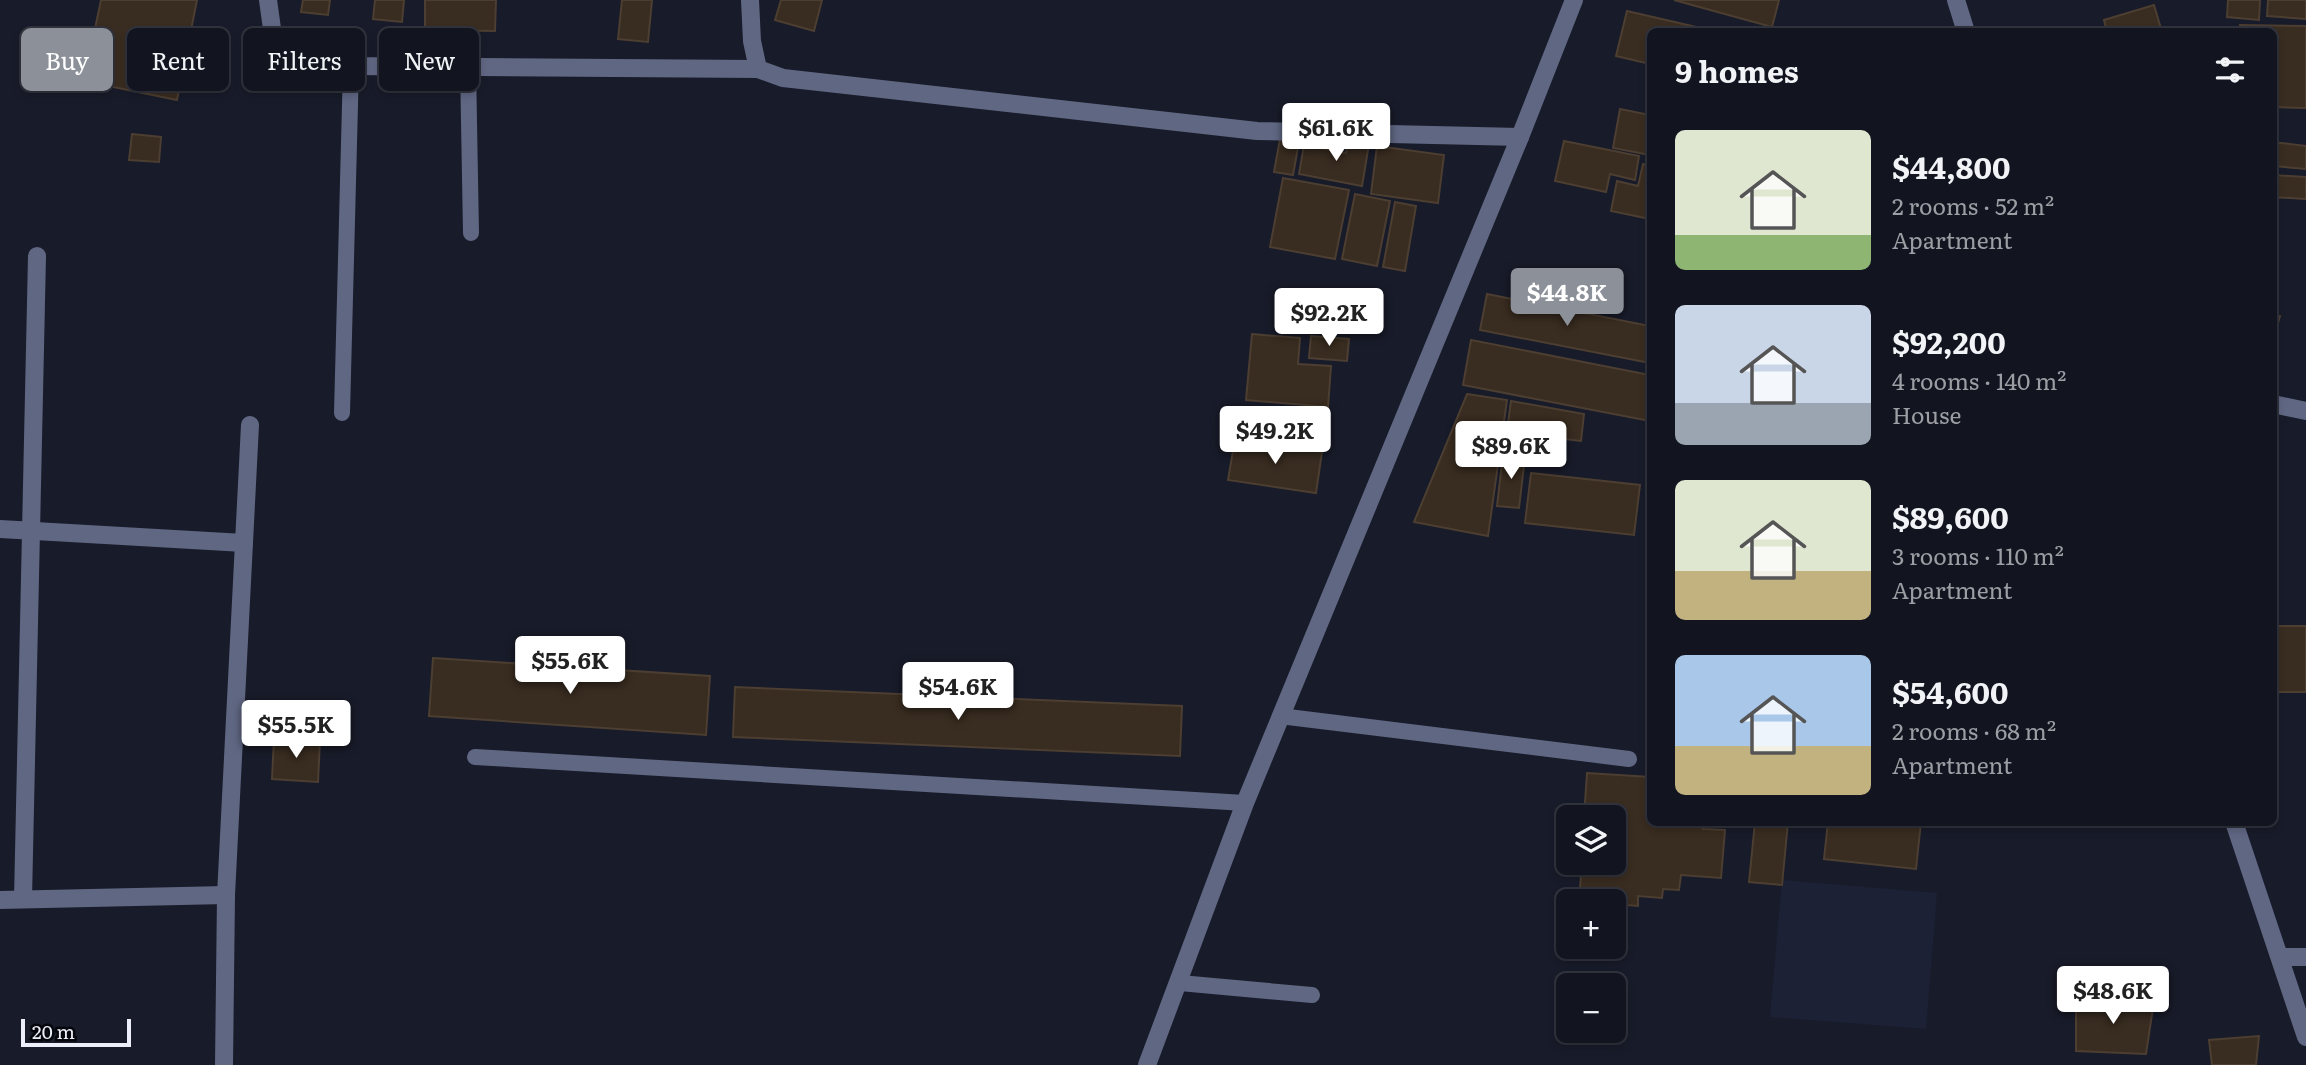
<!DOCTYPE html>
<html lang="en">
<head>
<meta charset="utf-8">
<style>
  :root { --surface:#12141f; --page:#1f212c; --text:#f1f3f6; --muted:#9c9ea4; --line:#31333d; --accent:#8c9099 }
  body { margin:0; font-family:Literata,serif; background:var(--page); color:var(--text); height:100vh; display:flex; flex-direction:column; font-size:26px; white-space:nowrap }
  * { box-sizing:border-box; margin:0 }
  p { font-size:23px; color:var(--muted) }
  .icon { flex:none; width:38px; height:38px; fill:none; stroke:currentColor; stroke-width:2; stroke-linecap:round; stroke-linejoin:round }
  .map { position:relative; flex:1; overflow:hidden }
  .details { position:absolute; left:1647px; top:28px; width:630px; height:798px; display:flex; flex-direction:column; background:var(--surface); border-radius:10px; box-shadow:0 4px 10px #0003,0 0 0 2px var(--line) }
  .details>* { flex:none }
  .banner { position:absolute; left:21px; top:28px; width:665px; height:63px; display:flex; gap:14px }
  .tools { position:absolute; left:1556px; top:805px; display:grid; gap:14px }
  .tools a { display:grid; place-items:center; width:70px; height:70px; border-radius:10px; background:var(--surface); box-shadow:0 4px 10px #0003,0 0 0 2px var(--line); font-size:35px }
  .scale { position:absolute; left:21px; bottom:18px; width:110px; box-sizing:border-box; padding-left:7px; border:4px solid #eceff9; border-top:0; font-size:19px; line-height:24px; white-space:nowrap; color:#eceff9; -webkit-text-stroke:5px #05060c; paint-order:stroke }
  .price { position:absolute; translate:-50% -60px; padding:0 16px; border-radius:7px; background:#fff; color:#222; font-size:23px; line-height:46px; filter:drop-shadow(0 2px 4px #0008) }
  .price::after { content:''; position:absolute; left:50%; top:42px; width:21px; height:16px; margin-left:-10px; background:inherit; clip-path:polygon(0 0,100% 0,50% 100%) }
  .price.on { background:var(--accent); color:#fff }
  ul { padding:0; list-style:none }
  li { display:flex; align-items:center; gap:21px; height:175px; padding:0 28px }
  li span { display:grid; place-items:center; flex:none; width:196px; height:140px; border-radius:10px; color:#555 }
  li>.icon { margin-inline-start:auto }
  span .icon { width:84px; height:84px; fill:#fffc; stroke-width:1 }
  li b { font-size:30px }
  h2 { display:flex; justify-content:space-between; align-items:center; height:84px; padding:0 28px; font-size:30px }
  .chip { padding:0 24px; border-radius:10px; background:var(--surface); box-shadow:0 4px 10px #0003,0 0 0 2px var(--line); font-size:24px; line-height:63px }
  .chip.on { background:var(--accent); color:#fff }
  .map>svg:first-child { display:block }
</style>
</head>
<body>
<div class="map">
<svg width="2306" height="1065" viewBox="0 0 2306 1065">
  <rect width="100%" height="100%" fill="#181b29"/>
  <path fill="#1d2135" d="M1782,880L1937,893L1926,1029L1770,1017Z"/>
  <g fill="#392c20" stroke="#4c3e31" stroke-width="2">
    <path d="M101,0H197L177,100L84,81Z"/>
    <path d="M303,0H330L328,15L301,12Z"/>
    <path d="M375,0H404L402,22L373,19Z"/>
    <path d="M425,0H496L495,31L425,30Z"/>
    <path d="M622,0H652L648,42L618,39Z"/>
    <path d="M781,0H822L814,31L775,20Z"/>
    <path d="M1674,0H1779L1772,27Z"/>
    <path d="M2228,0H2260L2259,20L2227,17Z"/>
    <path d="M2268,0H2306V19L2267,16Z"/>
    <path d="M2154,5L2162,32H2107L2104,20Z"/>
    <path d="M1627,11L1718,32H1650V64L1616,56Z"/>
    <path d="M2240,25L2306,26V108L2273,107V32H2240Z"/>
    <path d="M1620,109L1650,115V155L1613,148Z"/>
    <path d="M132,134L161,137L159,162L129,160Z"/>
    <path d="M1280,139L1299,142L1293,175L1274,172Z"/>
    <path d="M1349,140L1369,144L1362,186L1299,174L1304,145L1346,153Z"/>
    <path d="M1564,141L1639,156L1635,180L1610,174L1606,192L1555,181Z"/>
    <path d="M2273,142L2306,146V169L2273,166Z"/>
    <path d="M1377,146L1444,155L1438,203L1371,194Z"/>
    <path d="M1643,164L1650,166V219L1611,211L1617,181L1638,186Z"/>
    <path d="M2273,175L2306,177V199L2273,197Z"/>
    <path d="M1283,178L1349,190L1335,259L1270,247Z"/>
    <path d="M1355,194L1390,201L1377,266L1342,259Z"/>
    <path d="M1395,202L1416,206L1405,271L1383,267Z"/>
    <path d="M1487,294L1650,326V363L1480,330Z"/>
    <path d="M2273,315L2280,316L2273,341Z"/>
    <path d="M1252,334L1300,338L1298,364L1331,366L1328,407L1246,400Z"/>
    <path d="M1311,336L1349,339L1347,361L1309,358Z"/>
    <path d="M1471,340L1650,375V421L1463,385Z"/>
    <path d="M1467,394L1507,400L1488,536L1414,522Z"/>
    <path d="M1511,401L1584,414L1581,441L1528,435L1525,454L1504,452Z"/>
    <path d="M1250,410L1323,414L1322,439L1248,434Z"/>
    <path d="M1235,439L1322,452L1316,493L1228,480Z"/>
    <path d="M1503,454L1525,457L1519,508L1497,506Z"/>
    <path d="M1531,473L1640,485L1634,535L1525,523Z"/>
    <rect x="2273" y="626" width="33" height="66"/>
    <path d="M433,658L710,676L706,735L429,716Z"/>
    <path d="M735,687L1182,706L1180,756L733,737Z"/>
    <path d="M274,738L320,740L318,782L272,779Z"/>
    <path d="M1587,773L1650,777V822H1704L1703,829L1725,830L1721,878L1681,875L1679,890L1663,889L1662,898L1638,896V906L1614,904V901H1579L1582,863H1614V851L1622,852L1623,835H1614V817H1584Z"/>
    <path d="M1755,822H1788L1782,885L1749,882Z"/>
    <path d="M1828,822H1921L1916,869L1824,859Z"/>
    <path d="M2076,999L2154,1001L2146,1054L2076,1051Z"/>
    <path d="M2259,1036L2256,1065H2212L2209,1040Z"/>
  </g>
  <g fill="none" stroke-linecap="round" stroke-linejoin="round">
    <g stroke="#606783" stroke-width="16">
      <path d="M468,66L471,233"/>
      <path d="M342,413L351,66"/>
      <path d="M1280,716L1629,759"/>
      <path d="M475,757L1245,803"/>
      <path d="M1180,983L1312,995"/>
    </g>
    <g stroke="#606783" stroke-width="18">
      <path d="M268,0L273,36L278,50L301,64L351,66L758,69"/>
      <path d="M750,0L752,41L758,69L783,78L1257,131L1520,137"/>
      <path d="M2273,404L2306,411"/>
      <path d="M0,529L244,543"/>
      <path d="M23,899L37,256"/>
      <path d="M0,900L226,895"/>
      <path d="M2280,957H2306"/>
      <path d="M224,1065L226,895L250,425"/>
    </g>
    <g stroke="#606783" stroke-width="18">
      <path d="M1956,0L1966,32"/>
      <path d="M2234,822L2306,1037"/>
      <path d="M1147,1065L1245,803L1520,137L1574,0"/>
    </g>
  </g>
</svg>
<div class="tools">
<a><svg class="icon" aria-label="layers" viewBox="0 0 24 24"><path d="M12 4l9 5-9 5-9-5zM3 14l9 5 9-5"/></svg></a>
<a>+</a>
<a>−</a>
</div>
<div class="scale">20 m</div>
<b class="price" style="left:1336px;top:163px">$61.6K</b>
<b class="price on" style="left:1567px;top:328px">$44.8K</b>
<b class="price" style="left:1329px;top:348px">$92.2K</b>
<b class="price" style="left:1275px;top:466px">$49.2K</b>
<b class="price" style="left:1511px;top:481px">$89.6K</b>
<b class="price" style="left:570px;top:696px">$55.6K</b>
<b class="price" style="left:958px;top:722px">$54.6K</b>
<b class="price" style="left:296px;top:760px">$55.5K</b>
<b class="price" style="left:2113px;top:1026px">$48.6K</b>
<div class="banner">
<a class="chip on">Buy</a>
<a class="chip">Rent</a>
<a class="chip">Filters</a>
<a class="chip">New</a>
</div>
<section class="details">
<h2>9 homes<svg class="icon" aria-label="filters" viewBox="0 0 24 24"><path d="M4 7h16M4 17h16"/><circle cx="9" cy="7" r="2"/><circle cx="15" cy="17" r="2"/></svg></h2>
<ul>
<li><span style="background:linear-gradient(#dfe7d0 75%,#8fb573 0)"><svg class="icon" aria-label="home" viewBox="0 0 24 24"><path d="M3 11l9-7 9 7M6 9v11h12V9"/></svg></span><div><b>$44,800</b><p>2 rooms · 52 m²</p><p>Apartment</p></div></li>
<li><span style="background:linear-gradient(#c9d6e8 70%,#9aa5b1 0)"><svg class="icon" aria-label="home" viewBox="0 0 24 24"><path d="M3 11l9-7 9 7M6 9v11h12V9"/></svg></span><div><b>$92,200</b><p>4 rooms · 140 m²</p><p>House</p></div></li>
<li><span style="background:linear-gradient(#dfe7d0 65%,#c2b280 0)"><svg class="icon" aria-label="home" viewBox="0 0 24 24"><path d="M3 11l9-7 9 7M6 9v11h12V9"/></svg></span><div><b>$89,600</b><p>3 rooms · 110 m²</p><p>Apartment</p></div></li>
<li><span style="background:linear-gradient(#a9c7e8 65%,#c2b280 0)"><svg class="icon" aria-label="home" viewBox="0 0 24 24"><path d="M3 11l9-7 9 7M6 9v11h12V9"/></svg></span><div><b>$54,600</b><p>2 rooms · 68 m²</p><p>Apartment</p></div></li>
</ul>
</section>
</div>
</body>
</html>
